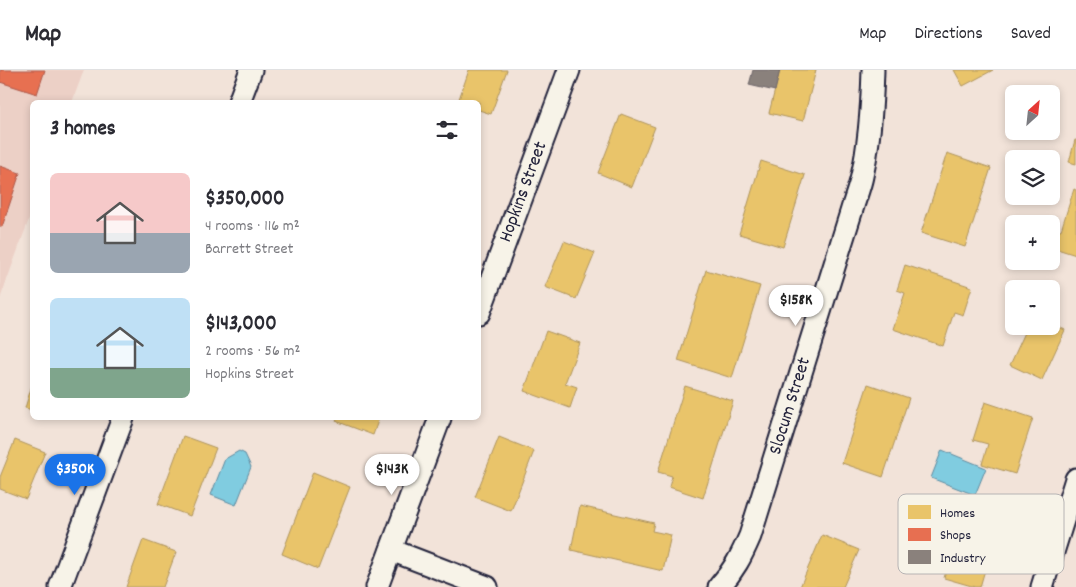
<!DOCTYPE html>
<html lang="en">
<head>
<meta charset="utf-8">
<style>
  :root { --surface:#fff; --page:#f7f7f7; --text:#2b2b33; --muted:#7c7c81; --line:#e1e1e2; --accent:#1a73e8 }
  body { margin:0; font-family:Dekko,sans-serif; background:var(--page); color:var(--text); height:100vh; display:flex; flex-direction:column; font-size:19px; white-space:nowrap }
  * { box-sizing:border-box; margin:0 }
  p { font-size:16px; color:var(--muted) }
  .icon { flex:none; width:28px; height:28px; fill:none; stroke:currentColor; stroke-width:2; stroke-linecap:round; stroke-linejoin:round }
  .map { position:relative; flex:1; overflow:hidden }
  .sheet { position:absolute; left:30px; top:30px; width:451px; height:320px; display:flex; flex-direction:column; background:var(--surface); border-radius:8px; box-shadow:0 2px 8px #0003 }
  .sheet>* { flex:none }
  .needle { width:32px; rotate:27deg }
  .buttons { position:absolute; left:1005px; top:15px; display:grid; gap:10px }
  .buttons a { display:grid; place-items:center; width:55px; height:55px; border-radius:8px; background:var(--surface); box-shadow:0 2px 8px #0003; font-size:25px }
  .price { position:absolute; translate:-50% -42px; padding:0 11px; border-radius:18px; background:#fff; color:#222; font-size:16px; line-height:32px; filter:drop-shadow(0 1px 2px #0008) }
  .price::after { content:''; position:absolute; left:50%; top:30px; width:15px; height:11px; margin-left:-8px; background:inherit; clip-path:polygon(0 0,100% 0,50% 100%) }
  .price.active { background:var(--accent); color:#fff }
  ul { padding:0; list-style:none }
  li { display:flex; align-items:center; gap:15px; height:125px; padding:0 20px }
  li span { display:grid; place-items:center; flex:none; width:140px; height:100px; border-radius:8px; color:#555 }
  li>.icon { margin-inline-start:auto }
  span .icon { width:60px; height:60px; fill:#fffc; stroke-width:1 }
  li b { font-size:21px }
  h2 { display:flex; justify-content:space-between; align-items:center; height:60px; padding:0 20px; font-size:21px }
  header { display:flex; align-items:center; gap:30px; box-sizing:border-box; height:70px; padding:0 25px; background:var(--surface); border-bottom:1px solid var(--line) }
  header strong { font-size:24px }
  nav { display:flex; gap:28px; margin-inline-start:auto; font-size:18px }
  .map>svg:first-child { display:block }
</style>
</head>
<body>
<header>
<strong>Map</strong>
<nav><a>Map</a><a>Directions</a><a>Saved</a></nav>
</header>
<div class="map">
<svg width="1076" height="517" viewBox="0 0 1076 517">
  <rect width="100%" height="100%" fill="#f2e3d9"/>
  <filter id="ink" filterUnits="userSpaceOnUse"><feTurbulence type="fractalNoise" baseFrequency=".02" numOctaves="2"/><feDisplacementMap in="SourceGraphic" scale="10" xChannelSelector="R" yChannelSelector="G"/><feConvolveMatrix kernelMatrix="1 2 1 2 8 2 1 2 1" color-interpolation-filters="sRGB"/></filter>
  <g filter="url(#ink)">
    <path fill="#ecd0c6" d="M0,0H84L72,32H32V141L0,229Z"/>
    <g fill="#80cce0" stroke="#5a889e">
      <path d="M942,380L986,398L975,425L931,408Z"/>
      <path d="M239,381L245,384L251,397L236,435L211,425L225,389Z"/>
    </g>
    <g fill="#e9c46a" stroke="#ad935c">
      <path d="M469,0H507L491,44L479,40V32H458Z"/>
      <path d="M780,0H816L803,51L769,43Z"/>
      <path d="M954,0H993L963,16Z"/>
      <path d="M621,44L655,57L632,117L598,103Z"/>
      <path d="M1075,70H1076V94L1069,92Z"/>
      <path d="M947,83L991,98L965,177L921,163Z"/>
      <path d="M761,91L805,105L783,177L739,164Z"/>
      <path d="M1074,119L1076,120V185L1051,177V158L1061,160Z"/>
      <path d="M564,171L595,183L576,229L545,217Z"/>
      <path d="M905,195L972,217L963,245L954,242L943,276L893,259L905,223L897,220Z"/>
      <path d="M706,200L760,216L732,308L678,291Z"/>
      <path d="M1051,253L1065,260L1042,310L1010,295L1028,256H1051Z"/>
      <path d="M546,261L580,273L565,313L577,317L570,338L524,321Z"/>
      <path d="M868,314L909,328L883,407L842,393Z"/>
      <path d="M32,315V340L25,338Z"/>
      <path d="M685,316L733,331L703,428L669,417L672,406L658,402Z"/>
      <path d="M985,332L1033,348L1015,404L982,394L988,374L973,370Z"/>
      <path d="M338,348H379L373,365L336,351Z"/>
      <path d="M183,366L216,378L190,446L158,434Z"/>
      <path d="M499,367L534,381L511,441L475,427Z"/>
      <path d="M15,370L45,382L26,429L0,419V407Z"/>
      <path d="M313,402L350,417L318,499L282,484Z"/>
      <path d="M580,436L654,453L652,461L671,465L663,501L571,480Z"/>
      <path d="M963,445L998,455L980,517H975L944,508Z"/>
      <path d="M822,465L859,480L843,517H800Z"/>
      <path d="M143,470L176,482L163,517H126Z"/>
    </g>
    <g fill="#e76f51" stroke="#ac584a">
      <path d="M0,0H45L37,24L0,12Z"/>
      <path d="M0,96L20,103L2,157L0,156Z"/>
    </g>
    <path fill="#8a817c" stroke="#6b6468" d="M753,0H780L775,21L749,15Z"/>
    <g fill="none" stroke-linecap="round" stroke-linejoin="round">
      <g stroke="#22223b" stroke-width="25">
        <g id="minor">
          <path d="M239,32L251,0"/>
          <path id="s1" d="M479,243L569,0"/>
          <path d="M391,480L487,517"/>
          <path d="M60,517L123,348"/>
          <path d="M377,517L440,348"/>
          <path id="s2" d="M719,517C734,500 741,487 750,466L853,136C856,126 860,116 862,106C870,71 872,35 873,0"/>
          <path d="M1042,517L1076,409"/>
        </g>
      </g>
      <use href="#minor" stroke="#f7f3e8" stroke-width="21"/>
    </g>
  </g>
  <g text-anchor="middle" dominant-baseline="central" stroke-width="5" stroke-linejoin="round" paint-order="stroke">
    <g font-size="19" fill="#22223b" stroke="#f7f3e8">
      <text stroke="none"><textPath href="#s1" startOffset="129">Hopkins Street</textPath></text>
      <text stroke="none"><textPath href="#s2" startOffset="196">Slocum Street</textPath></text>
    </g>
  </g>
  <rect x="898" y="424" width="166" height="80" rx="8" fill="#f7f3e8" stroke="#b7b4b4" stroke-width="1"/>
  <rect x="908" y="435" width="23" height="14" fill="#e9c46a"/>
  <rect x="908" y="458" width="23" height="13" fill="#e76f51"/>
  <rect x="908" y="480" width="23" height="14" fill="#8a817c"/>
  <g font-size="14" fill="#22223b">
    <text x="940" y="447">Homes</text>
    <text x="940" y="469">Shops</text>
    <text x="940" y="492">Industry</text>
  </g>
</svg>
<div class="buttons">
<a><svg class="needle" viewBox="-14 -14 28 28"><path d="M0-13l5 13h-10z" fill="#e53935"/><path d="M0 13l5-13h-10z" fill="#7c7c81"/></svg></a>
<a><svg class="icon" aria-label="layers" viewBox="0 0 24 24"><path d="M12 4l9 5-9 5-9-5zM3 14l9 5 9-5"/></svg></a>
<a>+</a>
<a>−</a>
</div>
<b class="price" style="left:796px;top:257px">$158K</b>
<b class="price active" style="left:75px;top:426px">$350K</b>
<b class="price" style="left:392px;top:426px">$143K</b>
<section class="sheet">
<h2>3 homes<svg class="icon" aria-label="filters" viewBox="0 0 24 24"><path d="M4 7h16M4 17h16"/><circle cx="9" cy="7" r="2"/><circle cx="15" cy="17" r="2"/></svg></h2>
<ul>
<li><span style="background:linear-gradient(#f6c9c9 60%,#9aa5b1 0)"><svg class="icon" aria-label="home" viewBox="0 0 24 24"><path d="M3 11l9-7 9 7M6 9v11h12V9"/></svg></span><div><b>$350,000</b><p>4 rooms · 116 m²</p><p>Barrett Street</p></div></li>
<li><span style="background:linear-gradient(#bfe0f5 70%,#7fa58c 0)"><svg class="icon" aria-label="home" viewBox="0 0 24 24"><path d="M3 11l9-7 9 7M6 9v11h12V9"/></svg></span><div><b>$143,000</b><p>2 rooms · 56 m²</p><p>Hopkins Street</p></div></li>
</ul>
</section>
</div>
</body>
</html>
